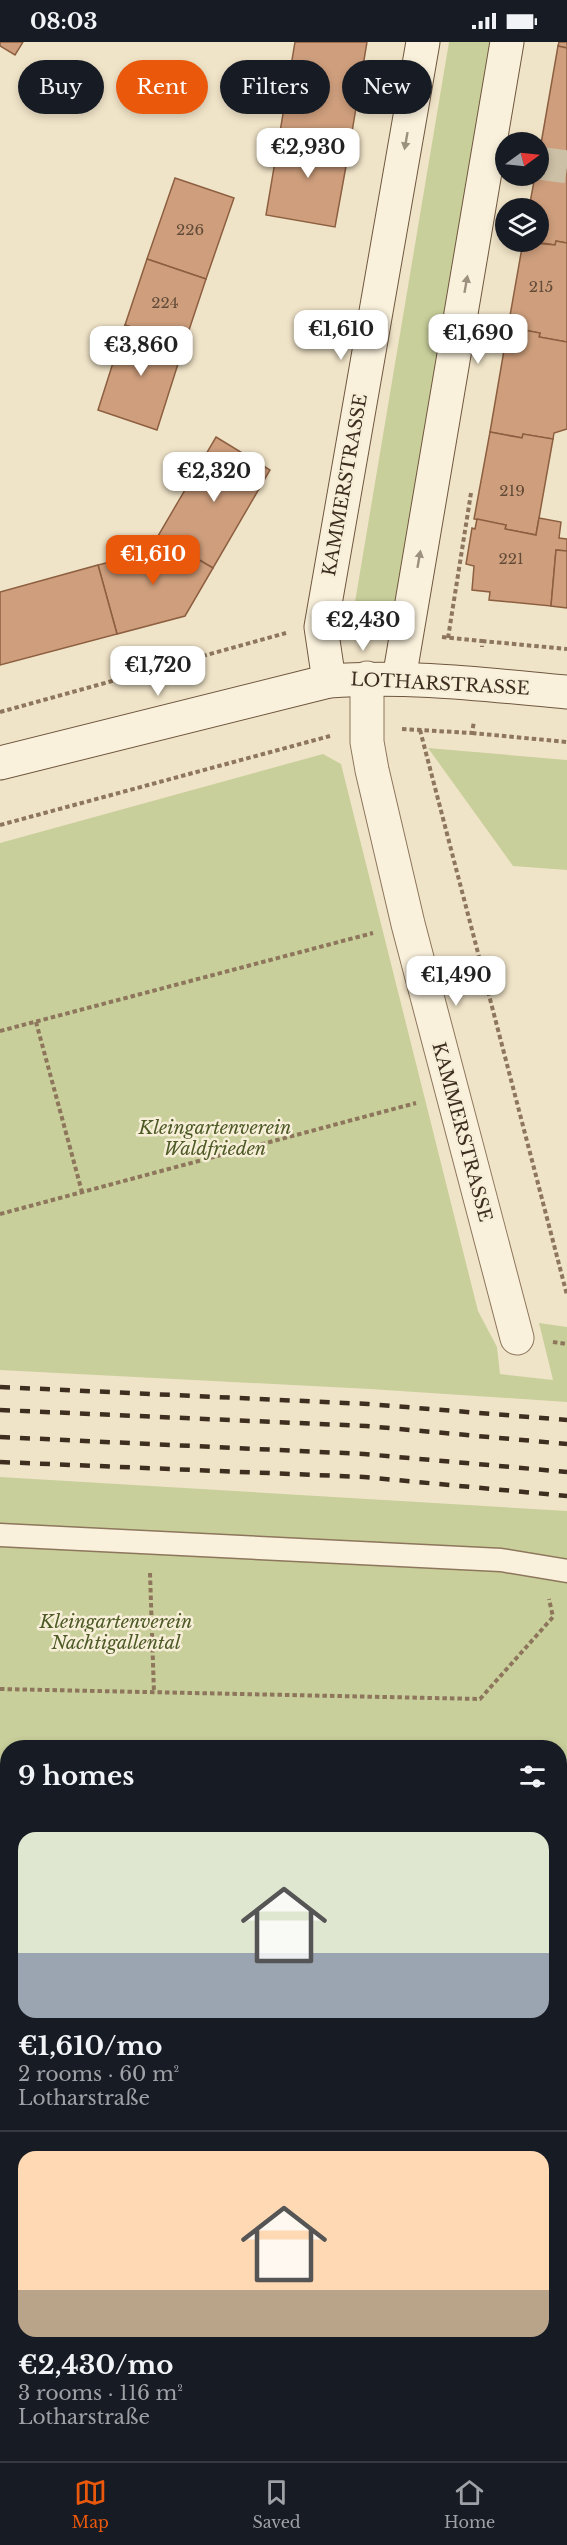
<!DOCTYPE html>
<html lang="en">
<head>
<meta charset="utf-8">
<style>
  :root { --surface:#171b24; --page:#242831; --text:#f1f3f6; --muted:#9ea1a6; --line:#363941; --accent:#ea580c }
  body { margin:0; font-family:"Libre Baskerville",serif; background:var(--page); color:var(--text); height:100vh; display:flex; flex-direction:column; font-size:22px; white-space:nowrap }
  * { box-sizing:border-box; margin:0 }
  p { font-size:20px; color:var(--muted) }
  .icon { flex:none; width:33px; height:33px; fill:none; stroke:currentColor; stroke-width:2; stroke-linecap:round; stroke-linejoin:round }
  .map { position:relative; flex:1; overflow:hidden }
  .drawer { position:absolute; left:0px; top:1698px; width:567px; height:722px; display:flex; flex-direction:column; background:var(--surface); border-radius:24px 24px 0 0; box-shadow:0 3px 9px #0003 }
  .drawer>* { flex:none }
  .hud { position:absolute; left:18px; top:18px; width:531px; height:54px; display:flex; gap:12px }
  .needle { width:39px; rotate:75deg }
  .tools { position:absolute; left:495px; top:90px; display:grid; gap:12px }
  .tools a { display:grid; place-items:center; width:54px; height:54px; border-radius:50%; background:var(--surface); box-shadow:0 3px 9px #0003; font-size:30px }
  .price { position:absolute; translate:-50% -51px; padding:0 14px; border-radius:12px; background:#fff; color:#222; font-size:20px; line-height:39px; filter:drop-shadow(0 2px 3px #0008) }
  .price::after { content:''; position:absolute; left:50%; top:36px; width:18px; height:14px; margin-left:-9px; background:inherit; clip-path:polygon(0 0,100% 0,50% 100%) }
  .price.active { background:var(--accent); color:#fff }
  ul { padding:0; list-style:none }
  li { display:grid; align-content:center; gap:12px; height:318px; padding:0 18px }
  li+li { border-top:2px solid var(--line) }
  li span { display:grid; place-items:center; height:186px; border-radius:18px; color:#555 }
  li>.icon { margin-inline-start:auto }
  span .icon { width:108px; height:108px; fill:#fffc; stroke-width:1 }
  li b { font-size:26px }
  h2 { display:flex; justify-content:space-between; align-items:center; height:72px; padding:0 18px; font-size:26px }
  .tag { padding:0 21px; border-radius:27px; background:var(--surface); box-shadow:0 3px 9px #0003; font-size:21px; line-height:54px }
  .tag.active { background:var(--accent); color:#fff }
  .status { display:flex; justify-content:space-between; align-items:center; height:42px; padding:0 30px; background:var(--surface); direction:ltr }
  .status svg { height:16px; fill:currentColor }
  .menu { display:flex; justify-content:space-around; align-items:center; height:84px; border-top:2px solid var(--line); background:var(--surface); font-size:16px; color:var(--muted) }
  .menu a { display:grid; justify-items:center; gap:3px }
  .menu .active { color:var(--accent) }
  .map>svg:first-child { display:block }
</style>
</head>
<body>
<div class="status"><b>08:03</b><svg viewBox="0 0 49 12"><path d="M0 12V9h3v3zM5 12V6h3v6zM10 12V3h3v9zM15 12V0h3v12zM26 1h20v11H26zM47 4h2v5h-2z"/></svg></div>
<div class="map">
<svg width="567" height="2419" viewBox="0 0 567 2419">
  <rect width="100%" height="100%" fill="#f0e4c8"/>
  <g fill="#c9cf9b">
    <path d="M449,0H493L396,579L353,572Z"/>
    <path d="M428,706L567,718V828L513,824Z"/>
    <path d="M323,712L341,722L478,1269L497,1305L500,1332L553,1338L539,1281L567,1285V1360L370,1347L0,1328V801Z"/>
    <path d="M0,1435L567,1469V1822H560V1706H8L7,1840L0,1841Z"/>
    <path d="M560,2043H567V2419H0V2083L7,2082L8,2412H560Z"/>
  </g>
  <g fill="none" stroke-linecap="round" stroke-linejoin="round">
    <g stroke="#6f938a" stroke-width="12">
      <path d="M560,2206H567"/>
      <path d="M0,2222L8,2220"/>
    </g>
  </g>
  <g fill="#cf9f7d" stroke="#8d5f41" stroke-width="1.5">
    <path d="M0,0H23L15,13L0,4Z"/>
    <path d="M295,0H367L350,102L280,90Z"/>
    <path d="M559,0H567V6L558,4Z"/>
    <path d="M558,4L567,6V124L538,119Z"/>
    <path d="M280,90L350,102L335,185L266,173Z"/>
    <path d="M538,119L567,124V201L556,199L555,203L536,200H538V166H529L535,134H538Z"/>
    <path d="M175,136L234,156L206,237L147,217Z"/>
    <path d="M556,199L567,201V300L539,295L540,291L508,285L523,200L555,203Z"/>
    <path d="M147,217L206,237L184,303L125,283Z"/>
    <path d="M125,283L184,303L157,388L98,368Z"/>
    <path d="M508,285L540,291L539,295L567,300V387L554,391L553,397L523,392L522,396L490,390Z"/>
    <path d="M490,390L522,396L523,392L553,397L536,493L505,487L506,483L474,477Z"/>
    <path d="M216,395L270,428L213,526L158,494Z"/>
    <path d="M539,476L561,480L559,496L567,497V509L556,508L551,564L489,558L490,550L472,548L474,524L466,522L472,486L475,487L477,477L506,483L505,487L536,493Z"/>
    <path d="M158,494L213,526L185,574L117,592L98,523L149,510Z"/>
    <path d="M556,508L567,509V566L551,564Z"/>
    <path d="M98,523L117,592L0,623V550Z"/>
  </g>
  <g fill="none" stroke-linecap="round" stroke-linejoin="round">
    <path stroke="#ccc0a6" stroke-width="33" stroke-dasharray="33 16" stroke-linecap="butt" d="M538,121L567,125"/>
    <g stroke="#8d765c" stroke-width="25">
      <path id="lane" d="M0,1493L501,1518L567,1529"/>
    </g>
    <g stroke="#8d765c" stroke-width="35">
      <path id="street" d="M367,636V700L372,728L408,882L517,1296"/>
    </g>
    <g stroke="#6f573f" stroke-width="35">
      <g id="secondary">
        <path d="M399,637L507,0"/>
        <path d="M329,639L321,585L423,0"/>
        <path d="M0,721L329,639C408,633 488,643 567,650"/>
      </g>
    </g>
    <g stroke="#5b4430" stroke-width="35">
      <g id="highway">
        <path d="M560,1885H567"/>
        <path d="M0,1906L8,1905"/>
        <path d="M560,1988H567"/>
        <path d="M0,2012L8,2011"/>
      </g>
    </g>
    <g stroke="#8d765c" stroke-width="4" stroke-dasharray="4.5 3" stroke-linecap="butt">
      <path d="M442,595L482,599V605"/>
      <path d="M448,596L471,451"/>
      <path d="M482,599L567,607"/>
      <path d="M0,670L286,591"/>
      <path d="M402,687L472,691L474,679"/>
      <path d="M420,688L567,1253"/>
      <path d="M472,691L567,700"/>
      <path d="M0,783L330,694"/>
      <path d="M36,980L82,1150"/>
      <path d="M0,989L373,891"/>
      <path d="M0,1172L416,1061"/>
      <path d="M553,1300L567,1302"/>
      <path d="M150,1531L154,1651"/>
      <path d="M0,1647L480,1657L553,1575L549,1557"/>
      <path d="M0,2133L8,2135"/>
      <path d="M560,2170H567"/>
      <path d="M560,2244L567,2245"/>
      <path d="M99,2419L109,2412"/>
      <path d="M496,2419L497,2412"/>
    </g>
    <use href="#lane" stroke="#faf1dc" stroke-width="22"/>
    <use href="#street" stroke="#faf1dc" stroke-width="33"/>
    <use href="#secondary" stroke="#faf1dc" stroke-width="33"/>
    <use href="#highway" stroke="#e0a458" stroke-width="33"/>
    <g stroke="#3d2e20" stroke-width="4.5" stroke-dasharray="10 10" stroke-linecap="butt">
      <path d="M0,1345L368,1362L567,1378"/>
      <path d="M0,1368L366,1384L567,1402"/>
      <path d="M0,1395L364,1412L567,1430"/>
      <path d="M0,1420L364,1435L567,1454"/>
    </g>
  </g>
  <defs><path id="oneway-solid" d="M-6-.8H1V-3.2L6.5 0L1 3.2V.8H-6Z" transform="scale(1.5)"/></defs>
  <g fill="#9c907e">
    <use href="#oneway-solid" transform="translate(406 99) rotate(100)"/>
    <use href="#oneway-solid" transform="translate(466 242) rotate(-80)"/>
    <use href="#oneway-solid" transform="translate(419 517) rotate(-80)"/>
  </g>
  <g text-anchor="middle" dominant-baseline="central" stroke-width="5" stroke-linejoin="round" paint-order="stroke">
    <g font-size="15" fill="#624a37">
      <text x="190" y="187">226</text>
      <text x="541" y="244">215</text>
      <text x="165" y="260">224</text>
      <text x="512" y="448">219</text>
      <text x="511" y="516">221</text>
    </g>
    <g font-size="18" fill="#3d2e20" stroke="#f7eed8">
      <text transform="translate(345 443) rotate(-80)">KAMMERSTRASSE</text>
      <text transform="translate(440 642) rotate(3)">LOTHARSTRASSE</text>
      <text transform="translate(462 1090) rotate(75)">KAMMERSTRASSE</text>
    </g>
    <g font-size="18" font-style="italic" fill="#4d5a26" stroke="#f7eed8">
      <text x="215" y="1086">Kleingartenverein<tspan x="215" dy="21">Waldfrieden</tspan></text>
      <text x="116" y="1580">Kleingartenverein<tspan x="116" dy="21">Nachtigallental</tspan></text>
    </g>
  </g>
</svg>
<div class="tools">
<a><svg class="needle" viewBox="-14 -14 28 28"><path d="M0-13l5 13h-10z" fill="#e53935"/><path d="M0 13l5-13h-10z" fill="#9ea1a6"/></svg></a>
<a><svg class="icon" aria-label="layers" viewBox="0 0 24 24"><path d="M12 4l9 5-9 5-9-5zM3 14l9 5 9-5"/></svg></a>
</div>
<b class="price" style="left:308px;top:137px">€2,930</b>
<b class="price" style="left:341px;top:319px">€1,610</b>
<b class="price" style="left:478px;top:323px">€1,690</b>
<b class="price" style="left:141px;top:335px">€3,860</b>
<b class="price" style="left:214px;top:461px">€2,320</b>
<b class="price active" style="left:153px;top:544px">€1,610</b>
<b class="price" style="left:363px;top:610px">€2,430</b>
<b class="price" style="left:158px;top:655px">€1,720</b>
<b class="price" style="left:456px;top:965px">€1,490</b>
<div class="hud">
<a class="tag">Buy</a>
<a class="tag active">Rent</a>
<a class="tag">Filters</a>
<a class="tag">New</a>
</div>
<section class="drawer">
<h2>9 homes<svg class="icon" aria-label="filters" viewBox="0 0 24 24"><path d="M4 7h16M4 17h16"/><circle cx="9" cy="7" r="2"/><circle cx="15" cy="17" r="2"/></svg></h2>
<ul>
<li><span style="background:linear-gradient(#dfe7d0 65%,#9aa5b1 0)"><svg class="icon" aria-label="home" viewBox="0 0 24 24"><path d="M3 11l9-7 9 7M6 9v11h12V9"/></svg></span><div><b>€1,610/mo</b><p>2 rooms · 60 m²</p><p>Lotharstraße</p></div></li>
<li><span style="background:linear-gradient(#ffd9b3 75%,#b9a48a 0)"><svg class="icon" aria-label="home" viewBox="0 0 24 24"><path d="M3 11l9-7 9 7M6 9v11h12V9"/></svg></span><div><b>€2,430/mo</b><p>3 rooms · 116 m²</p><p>Lotharstraße</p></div></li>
</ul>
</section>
</div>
<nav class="menu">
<a class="active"><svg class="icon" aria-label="map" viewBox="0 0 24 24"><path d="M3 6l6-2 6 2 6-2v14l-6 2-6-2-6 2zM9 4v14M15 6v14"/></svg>Map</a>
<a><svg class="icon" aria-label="saved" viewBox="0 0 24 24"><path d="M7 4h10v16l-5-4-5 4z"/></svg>Saved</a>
<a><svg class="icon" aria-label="home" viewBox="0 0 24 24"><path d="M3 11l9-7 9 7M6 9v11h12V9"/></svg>Home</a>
</nav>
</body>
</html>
